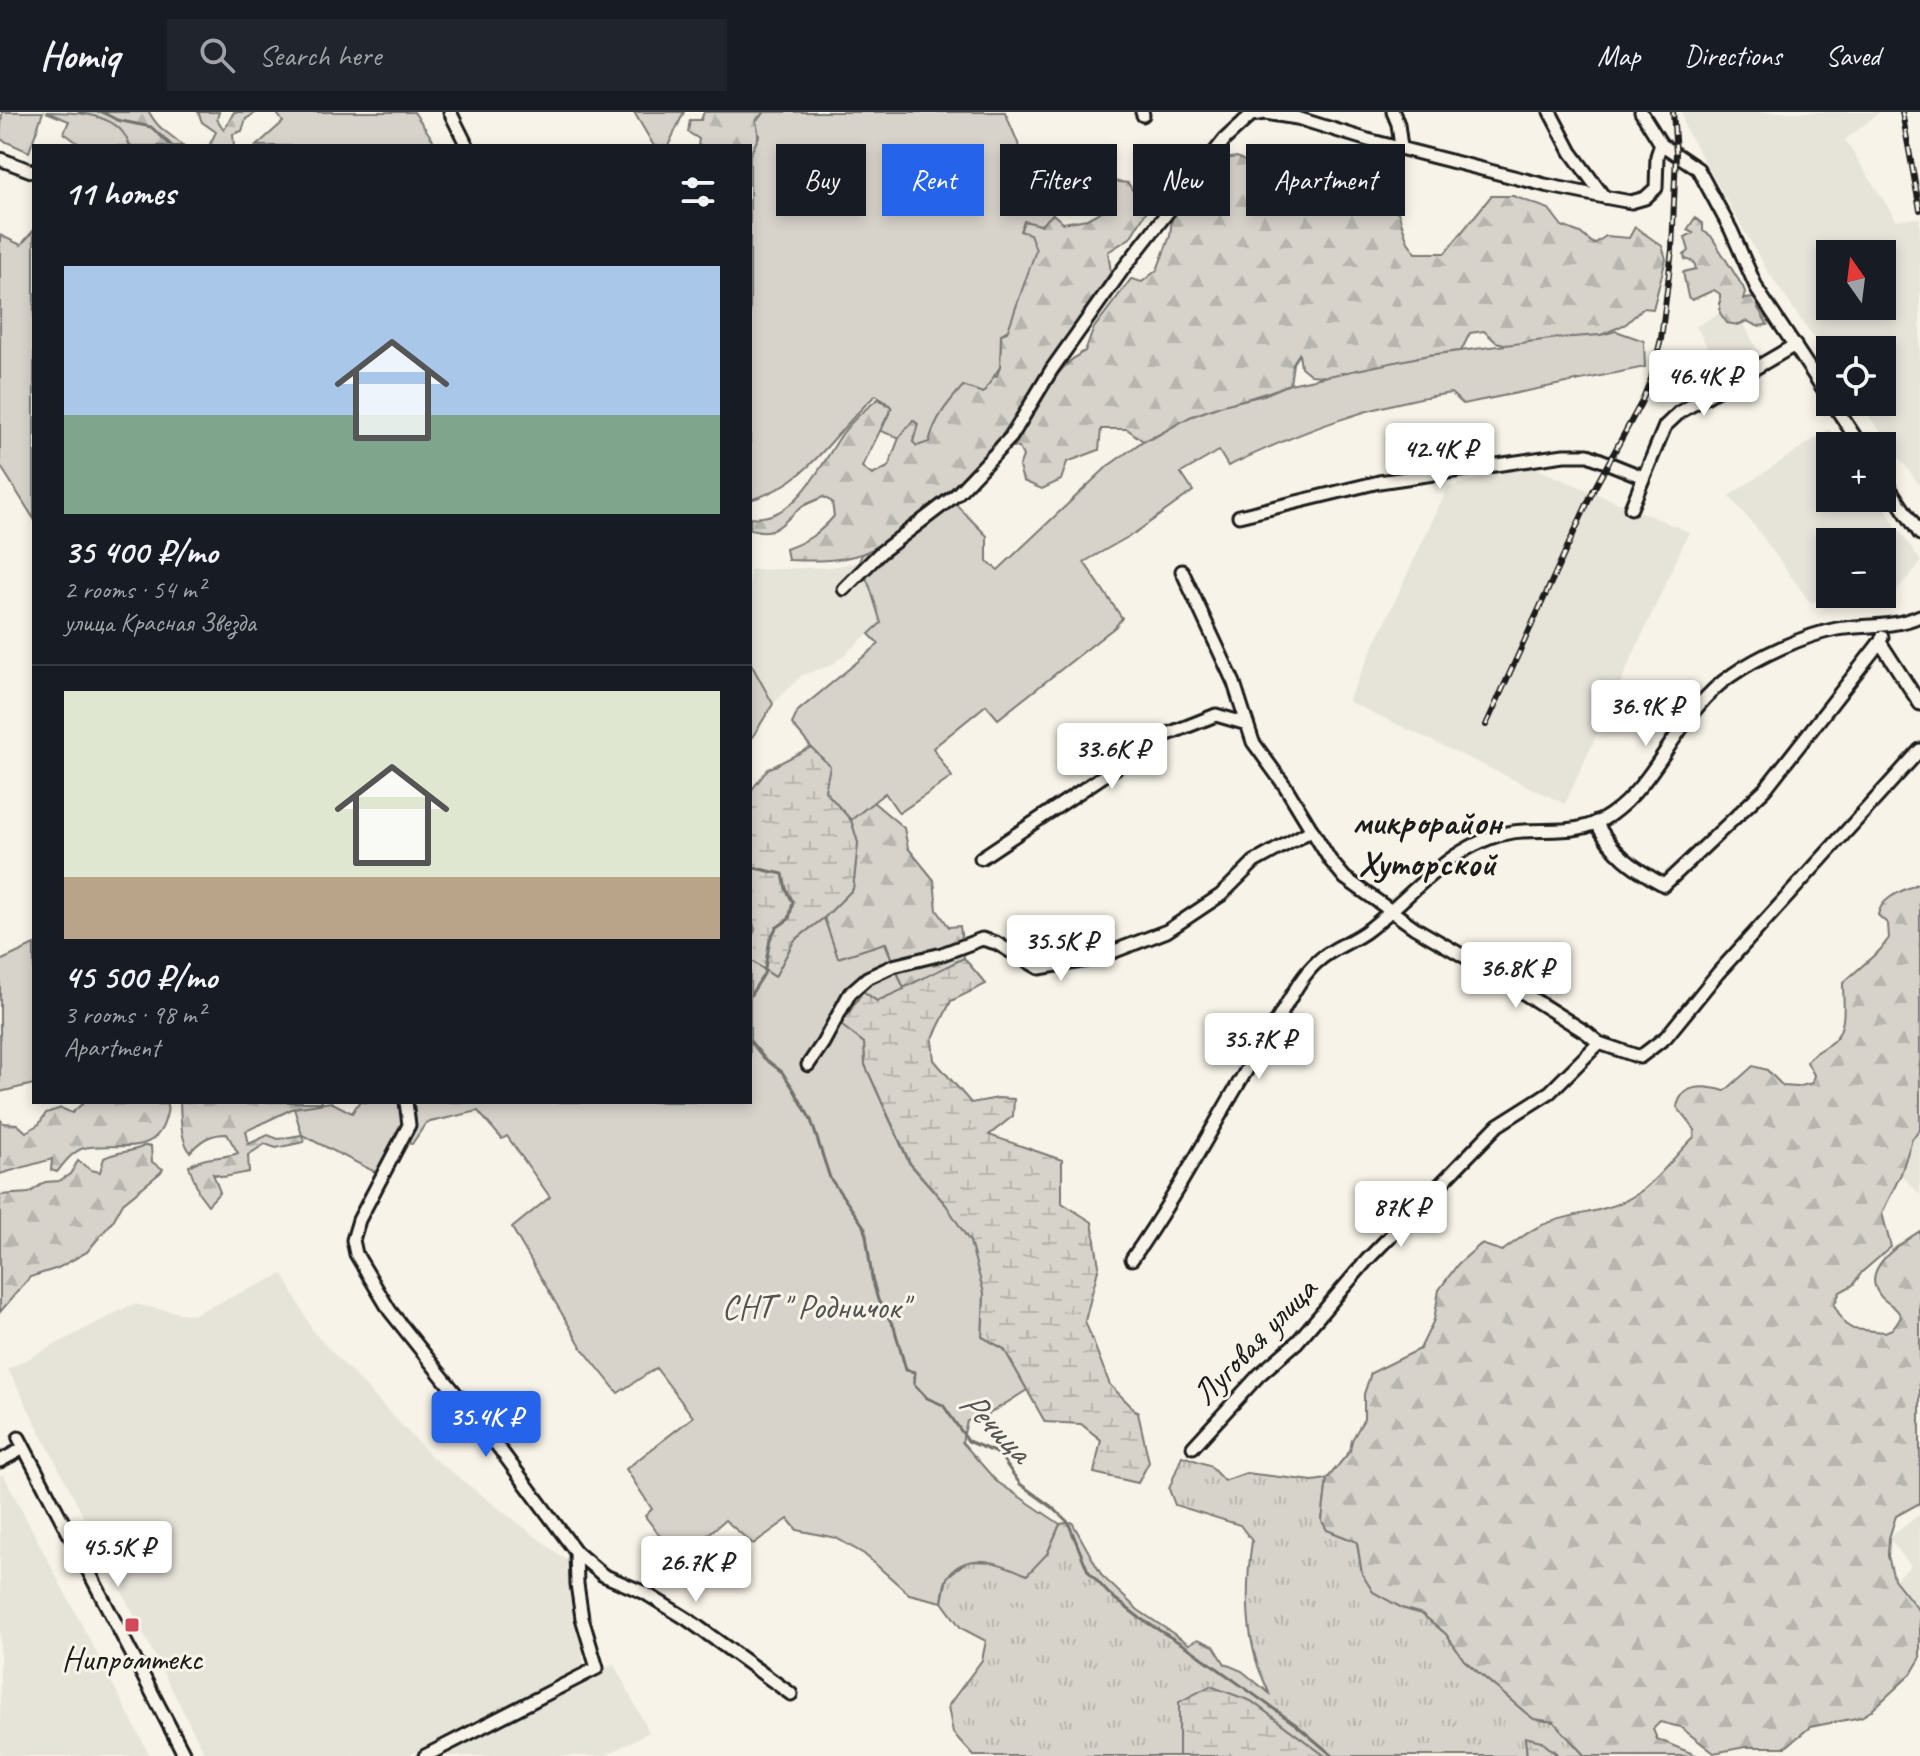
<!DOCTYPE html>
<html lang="en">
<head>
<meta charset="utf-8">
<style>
  :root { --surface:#171b24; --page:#20242c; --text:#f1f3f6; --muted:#9ea1a6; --line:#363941; --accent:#2563eb }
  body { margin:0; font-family:Caveat,sans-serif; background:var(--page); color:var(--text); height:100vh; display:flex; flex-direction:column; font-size:30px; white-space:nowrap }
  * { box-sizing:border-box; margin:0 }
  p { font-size:26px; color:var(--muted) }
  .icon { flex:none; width:44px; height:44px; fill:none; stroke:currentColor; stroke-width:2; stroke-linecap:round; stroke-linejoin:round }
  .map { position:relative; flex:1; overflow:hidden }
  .drawer { position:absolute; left:32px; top:32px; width:720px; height:960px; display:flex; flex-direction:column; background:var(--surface); border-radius:0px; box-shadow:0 4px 12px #0003 }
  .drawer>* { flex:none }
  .guide { position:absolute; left:776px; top:32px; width:760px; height:72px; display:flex; gap:16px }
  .needle { width:52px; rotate:346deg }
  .controls { position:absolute; left:1816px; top:128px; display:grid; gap:16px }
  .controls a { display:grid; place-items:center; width:80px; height:80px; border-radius:0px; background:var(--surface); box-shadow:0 4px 12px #0003; font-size:40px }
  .price { position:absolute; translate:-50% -68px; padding:0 18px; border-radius:8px; background:#fff; color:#222; font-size:26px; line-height:52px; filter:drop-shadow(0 2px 4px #0008) }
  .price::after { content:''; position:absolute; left:50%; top:48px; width:24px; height:18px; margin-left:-12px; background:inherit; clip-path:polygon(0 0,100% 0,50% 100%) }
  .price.current { background:var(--accent); color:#fff }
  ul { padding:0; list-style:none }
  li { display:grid; align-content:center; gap:16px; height:424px; padding:0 32px }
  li+li { border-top:2px solid var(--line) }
  li span { display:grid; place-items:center; height:248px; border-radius:0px; color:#555 }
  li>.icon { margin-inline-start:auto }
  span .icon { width:144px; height:144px; fill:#fffc; stroke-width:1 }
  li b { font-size:34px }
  h2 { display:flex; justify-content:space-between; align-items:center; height:96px; padding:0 32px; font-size:34px }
  .chip { padding:0 28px; border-radius:0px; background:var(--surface); box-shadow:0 4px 12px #0003; font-size:28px; line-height:72px }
  .chip.current { background:var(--accent); color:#fff }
  header { display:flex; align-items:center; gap:48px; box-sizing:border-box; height:112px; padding:0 40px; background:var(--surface); border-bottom:2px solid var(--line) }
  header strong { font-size:38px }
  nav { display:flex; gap:44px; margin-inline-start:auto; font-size:28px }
  .search { width:560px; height:72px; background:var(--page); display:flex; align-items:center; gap:20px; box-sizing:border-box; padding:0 28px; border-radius:0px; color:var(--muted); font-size:30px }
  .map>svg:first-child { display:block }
</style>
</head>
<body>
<header>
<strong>Homiq</strong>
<div class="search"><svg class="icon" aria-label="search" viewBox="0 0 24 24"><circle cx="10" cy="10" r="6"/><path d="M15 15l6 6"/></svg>Search here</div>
<nav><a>Map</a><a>Directions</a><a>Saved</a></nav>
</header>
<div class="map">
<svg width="1920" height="1644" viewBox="0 0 1920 1644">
  <defs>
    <pattern id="grass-tufts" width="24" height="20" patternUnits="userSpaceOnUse" patternTransform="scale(2)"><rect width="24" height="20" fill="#d7d3cb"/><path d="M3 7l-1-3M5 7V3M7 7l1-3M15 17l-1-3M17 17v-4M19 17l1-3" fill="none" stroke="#b8b5ae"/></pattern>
    <pattern id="forest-firs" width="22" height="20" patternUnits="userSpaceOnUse" patternTransform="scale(2)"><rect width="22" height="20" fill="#d7d3cb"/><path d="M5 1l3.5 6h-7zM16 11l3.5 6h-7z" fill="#b8b5ae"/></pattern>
    <pattern id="wetland-marsh" width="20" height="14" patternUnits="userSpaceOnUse" patternTransform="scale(2)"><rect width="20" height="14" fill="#d7d3cb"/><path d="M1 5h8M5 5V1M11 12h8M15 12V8" fill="none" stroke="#b8b5ae"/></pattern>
  </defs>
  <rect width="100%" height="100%" fill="#f7f3e8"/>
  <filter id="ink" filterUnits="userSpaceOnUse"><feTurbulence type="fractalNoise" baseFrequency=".0125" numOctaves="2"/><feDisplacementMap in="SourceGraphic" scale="16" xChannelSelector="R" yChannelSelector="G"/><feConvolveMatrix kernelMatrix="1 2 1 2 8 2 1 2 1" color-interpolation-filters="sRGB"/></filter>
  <g filter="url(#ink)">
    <g fill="#e6e3d9" fill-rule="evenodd">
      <path d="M1682,0H1880L1845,28L1896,108L1920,106V374L1859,290H1882V238H1830V249L1768,160L1685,16ZM1830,142H1882V194H1830Z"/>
      <path d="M1720,201L1727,211H1743L1761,245L1725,267L1696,214Z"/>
      <path d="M1829,317L1841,334H1830V386H1877L1920,448V452L1884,492L1868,482H1882V430H1830V478L1811,492L1757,417L1729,384Z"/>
      <path d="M1532,355L1689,420L1565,692L1348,589L1448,375L1504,359Z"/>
      <path d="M859,450L870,475L881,511L832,553L802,563L773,592L750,549V458L831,455Z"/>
      <path d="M1920,1018V1083L1901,1062L1912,1027Z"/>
      <path d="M283,1162L314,1221L432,1345L569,1450L584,1553L408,1644H206L8,1257L133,1192L192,1203Z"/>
      <path d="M3,1362L109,1565L150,1644H0V1364Z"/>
      <path d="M1920,1402V1500L1894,1468L1911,1454L1889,1426Z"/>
      <path d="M614,1552L649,1620L605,1644H433Z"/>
    </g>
    <path fill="url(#grass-tufts)" stroke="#7a7874" stroke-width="2" d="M1182,1344L1209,1353L1224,1369L1246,1361L1313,1369L1327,1367L1322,1409L1327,1418L1357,1430L1362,1462L1402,1496L1422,1502L1446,1522L1464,1548L1526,1601L1534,1607L1554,1610L1585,1644H1558L1554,1638L1525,1626L1527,1644H1325L1251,1589L1179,1591V1644H974L953,1621L948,1594L982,1548L986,1529L961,1516L942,1490L947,1465L967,1449L998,1450L1047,1442L1060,1412L1072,1410L1102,1464L1138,1498L1189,1532L1198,1527L1214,1534L1225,1552L1242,1559L1269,1581C1266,1573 1262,1565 1259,1557C1245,1517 1246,1470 1252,1429L1240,1413L1175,1393L1169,1377Z"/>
    <g fill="url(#forest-firs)" stroke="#7a7874" stroke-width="2">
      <path d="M79,0H149C161,21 167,18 183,34H130L125,25Z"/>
      <path d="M198,0H219L217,7L224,18L234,0H257L246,7L242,19L233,22L234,34H209L216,20L202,10Z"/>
      <path d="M704,0H764L756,9C759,22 760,34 750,43V34H698L699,27L688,20L690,8H701Z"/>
      <path d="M1305,38L1326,40L1362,66L1360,83L1398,100L1408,130L1416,141H1445L1491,84H1513L1549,97L1562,114L1580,121L1594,132L1606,124L1629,126L1635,115L1662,134L1666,147L1653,197L1643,196L1626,212L1601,223L1508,233L1496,230L1484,219L1470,221L1461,239L1429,243L1331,265L1311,263L1301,255L1299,242L1293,251L1290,272C1258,286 1225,291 1193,304C1176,311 1161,324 1143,329L1127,317H1101L1099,338L1067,350L1061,368L1042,377L1023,369L1019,355L1023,344L1019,336L1014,335C1031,304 1054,254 1085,239L1094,216L1131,167L1142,170L1157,158L1170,124L1172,104L1218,48L1237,45L1285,69Z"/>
      <path d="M1111,69L1128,71L1146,100L1130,126L1108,140L1111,160L1002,323C967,361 910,426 861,442C837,450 813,449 788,448L786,437C806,430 820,421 834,404L832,390L823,385C817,388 811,390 805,393C783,406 781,426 750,417V405C795,411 821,353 842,322C852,308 865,297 878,287L892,295L862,355L872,363L888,355L899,326L912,307L918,312L913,330L929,329C934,311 947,284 964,273C973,268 987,267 997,264L1000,255L1001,222L1007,220L1025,167L1020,120L1024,109L1041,113L1053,102L1063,111L1087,107L1109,95L1104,77Z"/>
      <path d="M1695,106L1703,112V119L1711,124L1743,175L1745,180L1743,187L1754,186L1759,191L1758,196L1768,213L1757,214L1747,209L1738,213L1727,211L1720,201V182L1714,178L1692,188L1688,185L1683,160L1696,157L1694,150L1685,147L1684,143L1689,139L1685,125L1693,121L1687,118Z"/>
      <path d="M873,690L904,716L908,736L934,768L937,798L949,815L960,814L964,846L904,877L886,831L838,846L824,806L853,777L858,731L851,708Z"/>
      <path d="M1920,771V1018L1912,1027L1901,1062L1882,1101L1891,1135L1862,1160L1853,1173L1840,1180L1834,1193L1845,1212L1853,1217L1885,1220L1892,1217L1901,1205C1897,1193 1885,1192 1879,1182C1860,1156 1901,1131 1920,1119V1391L1896,1404L1889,1426L1888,1444L1894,1467L1920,1500V1547L1911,1562L1871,1599L1861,1605L1810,1615L1786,1635H1745L1714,1641L1680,1615L1660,1610L1653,1617L1657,1627L1698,1644H1585L1554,1610L1534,1607L1526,1601L1464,1548L1446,1522L1422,1502L1402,1496L1373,1480L1362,1462L1357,1430L1327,1418L1322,1409L1327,1367L1350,1339L1352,1328L1364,1307V1282L1371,1261L1420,1237L1434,1208L1439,1178L1458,1152L1481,1132L1502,1139C1514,1131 1526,1121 1538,1115C1568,1100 1605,1103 1637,1082C1659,1067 1675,1043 1694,1025L1695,1018L1677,995C1682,970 1707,974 1725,979L1753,954L1767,958L1783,974L1797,975L1812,971L1814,963L1807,950C1813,939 1824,937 1833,929C1848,916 1843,889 1843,871L1880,838L1889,826L1888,812L1878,803C1881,784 1905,778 1920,771Z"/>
      <path d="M84,990H166C169,997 167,1001 165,1008C154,1047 112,1029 84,1036C73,1039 64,1051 57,1060L51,1058L52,1047L0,1062V1007L3,1011L17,1012L26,1020L39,1012L46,1001L61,996L72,1001Z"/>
      <path d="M180,990H323L312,994L294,996L246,1019L249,1032L268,1023L278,1027L302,1023L304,1030L276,1036L265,1032L248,1043L249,1060L224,1065L213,1062L220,1080L208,1093L199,1081L189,1054C203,1044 222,1047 238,1041L227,1022C210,1022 201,1028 190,1040C180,1026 181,1007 180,990Z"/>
      <path d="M144,1034H151L152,1050L163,1057L160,1061L123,1091L113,1109L87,1140L58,1156L30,1165L0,1200V1083L29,1081L45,1070L59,1069L70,1062L78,1049L91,1058L100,1060L104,1046C117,1039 131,1041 144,1034Z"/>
    </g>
    <g fill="url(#wetland-marsh)" stroke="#7a7874" stroke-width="2">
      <path d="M811,635L831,654L825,679L851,708L858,731L853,777L824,806L794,829L775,865L750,848V828L755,818L750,800V680L768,657Z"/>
      <path d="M964,846L986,872L951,889L932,928L934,948L971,991L998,986L1014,987L1013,1004L989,1023L1062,1048V1091L1092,1110L1099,1154L1085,1209L1110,1273L1138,1301L1149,1350L1138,1371L1094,1361L1101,1328L1081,1312L1045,1310L1004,1237L982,1225L984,1181L946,1093L910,1051L865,953L864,931L840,913L863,879L877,889Z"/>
      <path d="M1210,1574L1251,1589L1325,1644H1179V1590Z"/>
      <path d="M1525,1625L1541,1629L1558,1644H1527Z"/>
    </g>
    <g fill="#d7d3cb" stroke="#7a7874" stroke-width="2">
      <path d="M2,0H43L29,40L0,27Z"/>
      <path d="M46,0C70,0 109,0 124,22C127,26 128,30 130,34H82L64,21L69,9Z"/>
      <path d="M276,0H414L437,34H256L283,10Z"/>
      <path d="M634,0H684L668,34H654Z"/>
      <path d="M765,0H1005L1033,67L1053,102L1041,113L1024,109L1020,119L1030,122L1036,138L1008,218L1001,222L1000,255L983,281L963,274C948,291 935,306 929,330L917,334L913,330L918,312L913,308L899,326L881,319L892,295L876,283C831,322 812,370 750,388V43L759,24L756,9Z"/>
      <path d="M34,118V407L0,353V123L21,133Z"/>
      <path d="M1616,219L1644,229L1645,255L1463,292L1451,281C1371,292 1300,320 1228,354L1219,339L1181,361L1193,379L1135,421L1084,450L1122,506L1115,515L998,607L986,593L933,636L952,665L899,701L885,681L851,708L825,679L830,654L811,635L792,612L798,599L879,532L869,522L881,511L870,475L859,450L862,442L889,429L945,381L987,424V449L998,458L1108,354L1143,329L1153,326L1190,305L1223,293L1264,283L1290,272L1429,243L1559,226L1601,223Z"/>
      <path d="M750,550L773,592L750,629Z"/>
      <path d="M824,806L838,846L885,831L904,877L877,889L863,879L841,913L864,931L865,953L909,1051L946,1093L970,1130L984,1181L982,1225L1004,1237L1027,1278L984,1305L967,1309L962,1330L996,1369L1060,1412L1047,1442L1027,1463C1003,1452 968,1437 948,1464C944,1470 943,1482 942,1490L909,1482L864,1442L836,1426L797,1418L788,1407L753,1432L725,1408L678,1448L645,1404L652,1397L626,1357L693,1305L656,1256L618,1281L582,1236L512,1116L550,1085L507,1024L502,1027L478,999L426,1011L412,1032L395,1029L377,1061L302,1023L294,996L331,990L352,1001L359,990H750V848L775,865L794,829Z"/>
      <path d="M34,833V972L0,980V849Z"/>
    </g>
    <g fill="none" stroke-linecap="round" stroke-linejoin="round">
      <g stroke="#72716c" stroke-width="3">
        <path d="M102,0L117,8L151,15L172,34"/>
        <path d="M750,755L783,762L786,777L793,790L789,807L776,816L770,827L764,862L750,884"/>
        <path d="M750,929L764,946L782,960L793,976L811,1008L830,1066L865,1116L872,1166L878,1188L894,1215L906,1258L915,1260L914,1272L927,1286L943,1293L968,1329L999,1342L1020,1372L1052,1395L1068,1410L1088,1459L1109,1482L1141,1507L1193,1539L1295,1612L1333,1644"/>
      </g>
      <g stroke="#1c1c1c" stroke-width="17">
        <g id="minor">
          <path d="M450,0L467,34"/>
          <path d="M1142,0L1143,3"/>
          <path d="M1393,0L1398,12L1401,35"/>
          <path d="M1550,0L1571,40L1604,85"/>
          <path d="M1641,0L1661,32L1698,57L1731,118L1758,179L1830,287"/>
          <path d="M0,47L34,60"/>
          <path d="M1832,290L1861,334"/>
          <path d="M1882,365L1920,422"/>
          <path d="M1631,396L1665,314L1680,300L1795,233"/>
          <path d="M1239,404L1379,370L1564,343H1588L1643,365"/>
          <path d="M1182,459L1234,571L1253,630L1285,674L1330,748L1345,766L1415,816L1479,853L1587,921L1599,931L1640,945L1666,925L1718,861L1920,638"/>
          <path d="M844,477L880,441L957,382L1011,325L1052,257L1123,157L1225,27L1251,3L1265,1L1297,6L1368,28L1545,73L1604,85L1631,90L1645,86L1656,76L1657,44L1661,32"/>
          <path d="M1882,525L1880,530L1920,592"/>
          <path d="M1596,710C1612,741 1633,756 1664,773L1765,677L1880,530"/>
          <path d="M981,746L1163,624L1216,603L1247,612"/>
          <path d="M808,953L823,931L850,881L867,866L893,854L942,842L982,827L996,831L1039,856L1094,847L1167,819L1221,783L1254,750L1312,718"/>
          <path d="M406,990L409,1013L359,1108L353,1128L356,1142L390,1199L499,1336L576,1440L577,1472L582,1506L597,1556L425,1644"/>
          <path d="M1132,1147C1184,1073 1224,991 1273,915C1287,894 1298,867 1317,850C1331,836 1353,830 1368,818C1398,795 1424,765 1455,744C1475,731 1498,720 1523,719C1553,717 1582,723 1610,703C1660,668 1679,598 1732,563C1759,544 1805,523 1837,517C1865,513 1893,516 1920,504"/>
          <path d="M19,1326L185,1644"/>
          <path d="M1193,1335L1259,1263L1297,1230L1367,1148L1498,1013L1550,980L1599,931"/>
          <path d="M0,1349L24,1336"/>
          <path d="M576,1440L603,1463L645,1481L687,1507L791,1582"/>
        </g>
      </g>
      <use href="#minor" stroke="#f7f3e8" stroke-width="11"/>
      <g stroke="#1c1c1c" stroke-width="6">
        <g id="rail">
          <path d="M1902,0L1920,98"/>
          <path d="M1486,613L1593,379L1641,291L1651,267L1661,227L1672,138L1676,41L1673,0"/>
        </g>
      </g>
      <use href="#rail" stroke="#f7f3e8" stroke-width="3" stroke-dasharray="9" stroke-linecap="butt"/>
    </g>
  </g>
  <rect fill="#d1495b" stroke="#f7f3e8" stroke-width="3" x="124" y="1505" width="16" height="16" rx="4"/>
  <g text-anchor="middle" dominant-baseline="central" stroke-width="6" stroke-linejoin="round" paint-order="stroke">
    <g font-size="34" fill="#545351" stroke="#f7f3e8">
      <text x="815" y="1194">СНТ " Родничок"</text>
    </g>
    <g font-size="34" fill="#1c1c1c" stroke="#f7f3e8">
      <text transform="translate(1254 1229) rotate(-46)">Луговая улица</text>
    </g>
    <g font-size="34" fill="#1c1c1c" stroke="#f7f3e8">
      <text x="132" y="1546">Нипромтекс</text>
    </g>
    <g font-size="36" font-weight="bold" fill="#1c1c1c" stroke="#f7f3e8">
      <text x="1427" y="710">микрорайон<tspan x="1427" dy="41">Хуторской</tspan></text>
    </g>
    <g font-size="36" font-style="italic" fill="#565452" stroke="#f7f3e8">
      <text transform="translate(996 1314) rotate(45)">Речица</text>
    </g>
  </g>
</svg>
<div class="controls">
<a><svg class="needle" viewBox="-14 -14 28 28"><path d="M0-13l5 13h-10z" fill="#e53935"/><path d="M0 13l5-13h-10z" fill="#9ea1a6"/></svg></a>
<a><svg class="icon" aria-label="locate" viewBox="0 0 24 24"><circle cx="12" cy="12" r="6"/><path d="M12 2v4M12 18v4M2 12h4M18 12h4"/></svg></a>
<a>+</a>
<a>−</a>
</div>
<b class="price" style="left:1704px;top:306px">46.4K ₽</b>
<b class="price" style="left:1440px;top:379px">42.4K ₽</b>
<b class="price" style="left:1646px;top:636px">36.9K ₽</b>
<b class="price" style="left:1112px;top:679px">33.6K ₽</b>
<b class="price" style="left:1061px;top:871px">35.5K ₽</b>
<b class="price" style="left:1516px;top:898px">36.8K ₽</b>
<b class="price" style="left:1259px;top:969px">35.7K ₽</b>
<b class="price" style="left:1401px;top:1137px">87K ₽</b>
<b class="price current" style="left:486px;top:1347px">35.4K ₽</b>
<b class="price" style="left:118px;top:1477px">45.5K ₽</b>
<b class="price" style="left:696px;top:1492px">26.7K ₽</b>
<div class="guide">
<a class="chip">Buy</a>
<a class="chip current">Rent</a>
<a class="chip">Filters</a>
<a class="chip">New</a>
<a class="chip">Apartment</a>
</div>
<section class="drawer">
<h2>11 homes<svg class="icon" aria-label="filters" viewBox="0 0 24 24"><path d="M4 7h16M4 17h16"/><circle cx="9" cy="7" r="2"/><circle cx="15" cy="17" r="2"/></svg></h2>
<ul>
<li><span style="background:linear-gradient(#a9c7e8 60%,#7fa58c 0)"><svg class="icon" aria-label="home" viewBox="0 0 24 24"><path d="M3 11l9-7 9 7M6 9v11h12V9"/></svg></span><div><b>35 400 ₽/mo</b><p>2 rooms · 54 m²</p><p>улица Красная Звезда</p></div></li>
<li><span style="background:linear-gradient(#dfe7d0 75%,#b9a48a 0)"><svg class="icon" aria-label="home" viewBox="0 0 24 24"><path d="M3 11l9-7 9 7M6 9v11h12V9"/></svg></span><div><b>45 500 ₽/mo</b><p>3 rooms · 98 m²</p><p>Apartment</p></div></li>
</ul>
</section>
</div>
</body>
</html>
